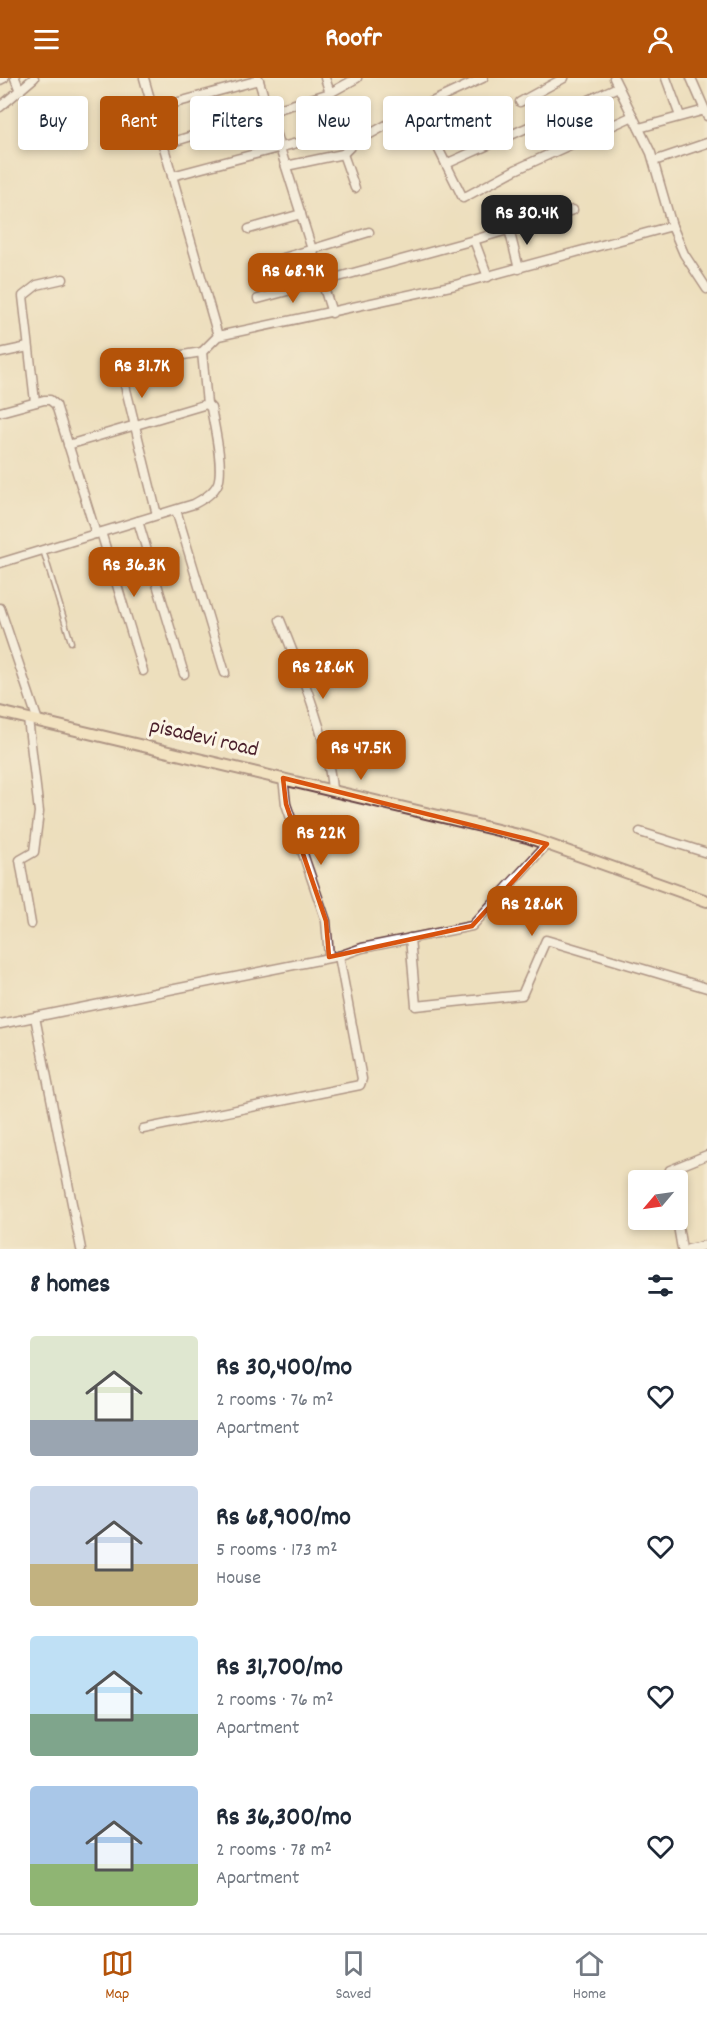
<!DOCTYPE html>
<html lang="en">
<head>
<meta charset="utf-8">
<style>
  :root { --surface:#fff; --page:#f6f6f7; --text:#1f2937; --muted:#747a83; --line:#e0e1e3; --accent:#b45309 }
  body { margin:0; font-family:Dekko,sans-serif; background:var(--page); color:var(--text); height:100vh; display:flex; flex-direction:column; font-size:22px; white-space:nowrap }
  * { box-sizing:border-box; margin:0 }
  p { font-size:20px; color:var(--muted) }
  .icon { flex:none; width:33px; height:33px; fill:none; stroke:currentColor; stroke-width:2; stroke-linecap:round; stroke-linejoin:round }
  .map { position:relative; height:1171px; overflow:hidden }
  .drawer { display:flex; flex-direction:column; background:var(--surface); flex:1 }
  .drawer>* { flex:none }
  .hud { position:absolute; left:18px; top:18px; width:672px; height:54px; display:flex; gap:12px }
  .needle { width:39px; rotate:241deg }
  .fabs { position:absolute; left:628px; top:1092px; display:grid; gap:12px }
  .fabs a { display:grid; place-items:center; width:60px; height:60px; border-radius:6px; background:var(--surface); box-shadow:0 3px 9px #0003; font-size:30px }
  .price { position:absolute; translate:-50% -51px; padding:0 14px; border-radius:12px; background:var(--accent); color:#fff; font-size:20px; line-height:39px; filter:drop-shadow(0 2px 3px #0008) }
  .price::after { content:''; position:absolute; left:50%; top:36px; width:18px; height:14px; margin-left:-9px; background:inherit; clip-path:polygon(0 0,100% 0,50% 100%) }
  .price.active { background:#222; color:#fff }
  ul { padding:0; list-style:none }
  li { display:flex; align-items:center; gap:18px; height:150px; padding:0 30px }
  li span { display:grid; place-items:center; flex:none; width:168px; height:120px; border-radius:6px; color:#555 }
  li>.icon { margin-inline-start:auto }
  span .icon { width:72px; height:72px; fill:#fffc; stroke-width:1 }
  li b { font-size:26px }
  h2 { display:flex; justify-content:space-between; align-items:center; height:72px; padding:0 30px; font-size:26px }
  .tag { padding:0 21px; border-radius:6px; background:var(--surface); box-shadow:0 3px 9px #0003; font-size:21px; line-height:54px }
  .tag.active { background:var(--accent); color:#fff }
  header { display:flex; justify-content:space-between; align-items:center; height:78px; padding:0 30px; background:var(--accent); color:#fff; font-size:27px; font-weight:700 }
  .tabs { display:flex; justify-content:space-around; align-items:center; height:84px; border-top:2px solid var(--line); background:var(--surface); font-size:16px; color:var(--muted) }
  .tabs a { display:grid; justify-items:center; gap:3px }
  .tabs .active { color:var(--accent) }
  .map>svg:first-child { display:block }
</style>
</head>
<body>
<header><svg class="icon" aria-label="menu" viewBox="0 0 24 24"><path d="M4 6h16M4 12h16M4 18h16"/></svg>Roofr<svg class="icon" aria-label="person" viewBox="0 0 24 24"><circle cx="12" cy="8" r="4"/><path d="M4 21q1-7 8-7t8 7"/></svg></header>
<div class="map">
<svg width="707" height="1171" viewBox="0 0 707 1171">
  <rect width="100%" height="100%" fill="#fcf5e5"/>
  <filter id="ink" filterUnits="userSpaceOnUse"><feTurbulence type="fractalNoise" baseFrequency=".0167" numOctaves="2"/><feDisplacementMap in="SourceGraphic" scale="12" xChannelSelector="R" yChannelSelector="G"/><feConvolveMatrix kernelMatrix="1 2 1 2 8 2 1 2 1" color-interpolation-filters="sRGB"/></filter>
  <filter id="wash" filterUnits="userSpaceOnUse"><feTurbulence type="fractalNoise" baseFrequency=".008" numOctaves="4" result="noise"/><feDisplacementMap in="SourceGraphic" scale="24" xChannelSelector="R" yChannelSelector="G"/><feGaussianBlur stdDeviation="1.35" result="paint"/><feColorMatrix in="noise" values="0 0 0 0 0 0 0 0 0 0 0 0 0 0 0 0 0 1.4 0 .05"/><feComposite in="paint" operator="in"/></filter>
  <g filter="url(#wash)">
    <rect width="100%" height="100%" fill="#eddfbd"/>
  </g>
  <g filter="url(#ink)">
    <g fill="none" stroke-linecap="round" stroke-linejoin="round">
      <g stroke="#623c41" stroke-width="7">
        <path id="lane" d="M43,472L71,564"/>
      </g>
      <g stroke="#623c41" stroke-width="11">
        <g id="street">
          <path d="M15,0L20,13"/>
          <path d="M144,0L218,258"/>
          <path d="M258,0L332,235"/>
          <path d="M325,0L330,15L357,0"/>
          <path d="M614,0L651,75L672,148L684,176L707,211"/>
          <path d="M666,0L680,38"/>
          <path d="M691,0L705,32"/>
          <path d="M0,2L4,0"/>
          <path d="M520,24L564,0"/>
          <path d="M0,29L34,0"/>
          <path d="M418,30L463,120L515,92L633,38"/>
          <path d="M153,31L259,2"/>
          <path d="M639,50L705,32L707,38"/>
          <path d="M163,67L330,15"/>
          <path d="M343,76L355,110"/>
          <path d="M654,83L707,65"/>
          <path d="M446,86L618,9"/>
          <path d="M286,88L343,76L354,65L406,36L483,0"/>
          <path d="M172,98L331,56"/>
          <path d="M249,151L301,136"/>
          <path d="M509,151L519,191"/>
          <path d="M474,162L573,132"/>
          <path d="M254,189L369,154"/>
          <path d="M258,221L474,162L488,199"/>
          <path d="M202,274L218,258L455,207L672,148"/>
          <path d="M0,275L28,269"/>
          <path d="M35,324L23,218L37,207L63,201"/>
          <path d="M0,334L44,322H50L56,327L96,456"/>
          <path d="M68,367L207,326"/>
          <path d="M176,432L225,595"/>
          <path d="M138,443L184,596"/>
          <path d="M101,454L143,593"/>
          <path d="M0,485L194,426C203,421 214,415 218,405C224,389 214,347 211,330L207,326L202,274L120,287L157,437"/>
          <path d="M0,530L38,643"/>
          <path d="M280,542C300,592 327,657 332,711"/>
          <path d="M28,641L39,734L34,774L20,782L31,846"/>
          <path d="M283,700L286,726L326,843L329,879"/>
          <path d="M640,754L707,775"/>
          <path d="M410,860L416,928L522,917L546,862L707,910"/>
          <path d="M339,878L362,870L472,848L547,766"/>
          <path d="M35,939L81,1171"/>
          <path d="M0,946L339,878L362,1001L360,1007L143,1051"/>
          <path d="M672,1102L670,1092L707,1077"/>
          <path d="M677,1142L682,1171"/>
          <path d="M689,1171L707,1167"/>
        </g>
      </g>
      <g stroke="#623c41" stroke-width="14">
        <path id="secondary" d="M0,634L527,759L707,823"/>
      </g>
      <use href="#lane" stroke="#fff" stroke-width="4"/>
      <use href="#street" stroke="#fff" stroke-width="8"/>
      <use href="#secondary" stroke="#f9e7c3" stroke-width="10"/>
    </g>
  </g>
  <path d="M0 0H707V1171H0ZM283,700L547,766L472,848L329,879L326,843L286,726Z" fill="#eddfbd" fill-opacity=".55" fill-rule="evenodd"/>
  <path fill="none" stroke="#d8530f" stroke-width="4.5" stroke-linejoin="round" d="M283,700L547,766L472,848L329,879L326,843L286,726Z"/>
  <g text-anchor="middle" dominant-baseline="central" stroke-width="6" stroke-linejoin="round" paint-order="stroke">
    <g font-size="22" fill="#4a1f2b" stroke="#fcf5e5">
      <text transform="translate(204 661) rotate(13)">pisadevi road</text>
    </g>
  </g>
</svg>
<div class="fabs">
<a><svg class="needle" viewBox="-14 -14 28 28"><path d="M0-13l5 13h-10z" fill="#e53935"/><path d="M0 13l5-13h-10z" fill="#747a83"/></svg></a>
</div>
<b class="price active" style="left:527px;top:168px">Rs 30.4K</b>
<b class="price" style="left:293px;top:226px">Rs 68.9K</b>
<b class="price" style="left:142px;top:321px">Rs 31.7K</b>
<b class="price" style="left:134px;top:520px">Rs 36.3K</b>
<b class="price" style="left:323px;top:622px">Rs 28.6K</b>
<b class="price" style="left:361px;top:703px">Rs 47.5K</b>
<b class="price" style="left:321px;top:788px">Rs 22K</b>
<b class="price" style="left:532px;top:859px">Rs 28.6K</b>
<div class="hud">
<a class="tag">Buy</a>
<a class="tag active">Rent</a>
<a class="tag">Filters</a>
<a class="tag">New</a>
<a class="tag">Apartment</a>
<a class="tag">House</a>
</div>
</div>
<section class="drawer">
<h2>8 homes<svg class="icon" aria-label="filters" viewBox="0 0 24 24"><path d="M4 7h16M4 17h16"/><circle cx="9" cy="7" r="2"/><circle cx="15" cy="17" r="2"/></svg></h2>
<ul>
<li><span style="background:linear-gradient(#dfe7d0 70%,#9aa5b1 0)"><svg class="icon" aria-label="home" viewBox="0 0 24 24"><path d="M3 11l9-7 9 7M6 9v11h12V9"/></svg></span><div><b>Rs 30,400/mo</b><p>2 rooms · 76 m²</p><p>Apartment</p></div><svg class="icon" aria-label="heart" viewBox="0 0 24 24"><path d="M12 20l-8-8c-3-5 5-10 8-4 3-6 11-1 8 4z"/></svg></li>
<li><span style="background:linear-gradient(#c9d6e8 65%,#c2b280 0)"><svg class="icon" aria-label="home" viewBox="0 0 24 24"><path d="M3 11l9-7 9 7M6 9v11h12V9"/></svg></span><div><b>Rs 68,900/mo</b><p>5 rooms · 173 m²</p><p>House</p></div><svg class="icon" aria-label="heart" viewBox="0 0 24 24"><path d="M12 20l-8-8c-3-5 5-10 8-4 3-6 11-1 8 4z"/></svg></li>
<li><span style="background:linear-gradient(#bfe0f5 65%,#7fa58c 0)"><svg class="icon" aria-label="home" viewBox="0 0 24 24"><path d="M3 11l9-7 9 7M6 9v11h12V9"/></svg></span><div><b>Rs 31,700/mo</b><p>2 rooms · 76 m²</p><p>Apartment</p></div><svg class="icon" aria-label="heart" viewBox="0 0 24 24"><path d="M12 20l-8-8c-3-5 5-10 8-4 3-6 11-1 8 4z"/></svg></li>
<li><span style="background:linear-gradient(#a9c7e8 65%,#8fb573 0)"><svg class="icon" aria-label="home" viewBox="0 0 24 24"><path d="M3 11l9-7 9 7M6 9v11h12V9"/></svg></span><div><b>Rs 36,300/mo</b><p>2 rooms · 78 m²</p><p>Apartment</p></div><svg class="icon" aria-label="heart" viewBox="0 0 24 24"><path d="M12 20l-8-8c-3-5 5-10 8-4 3-6 11-1 8 4z"/></svg></li>
</ul>
</section>
<nav class="tabs">
<a class="active"><svg class="icon" aria-label="map" viewBox="0 0 24 24"><path d="M3 6l6-2 6 2 6-2v14l-6 2-6-2-6 2zM9 4v14M15 6v14"/></svg>Map</a>
<a><svg class="icon" aria-label="saved" viewBox="0 0 24 24"><path d="M7 4h10v16l-5-4-5 4z"/></svg>Saved</a>
<a><svg class="icon" aria-label="home" viewBox="0 0 24 24"><path d="M3 11l9-7 9 7M6 9v11h12V9"/></svg>Home</a>
</nav>
</body>
</html>
